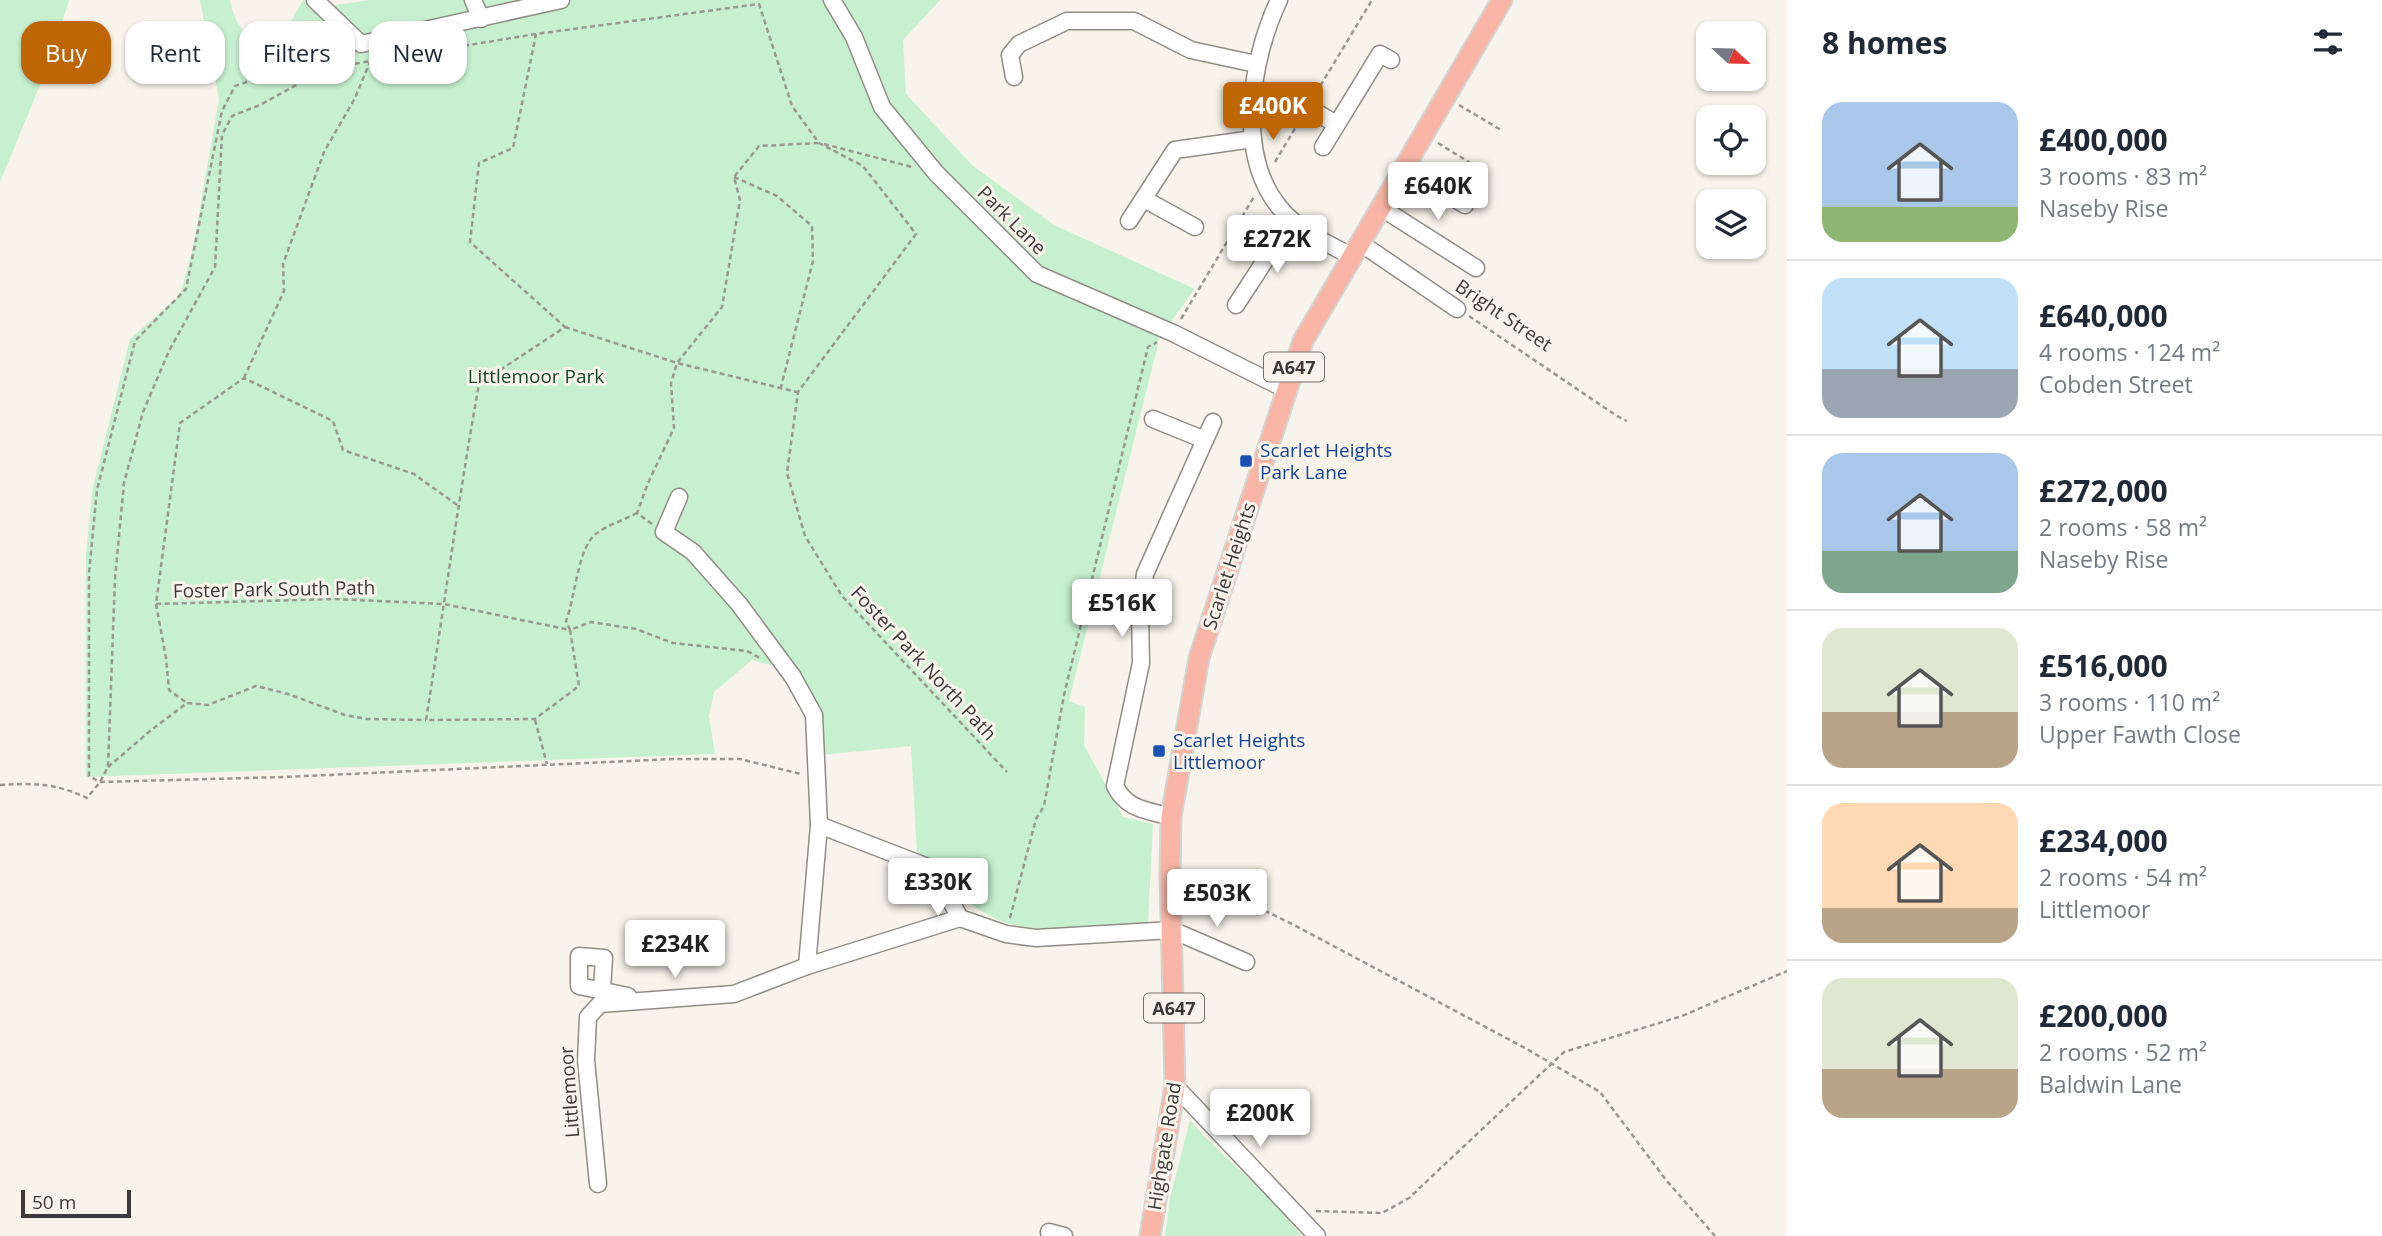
<!DOCTYPE html>
<html lang="en">
<head>
<meta charset="utf-8">
<style>
  :root { --surface:#fff; --page:#f6f6f7; --text:#1f2937; --muted:#747a83; --line:#e0e1e3; --accent:#be6506 }
  body { margin:0; font-family:"Open Sans",sans-serif; background:var(--page); color:var(--text); height:100vh; display:flex; flex-direction:column; font-size:26px; white-space:nowrap }
  * { box-sizing:border-box; margin:0 }
  p { font-size:23px; color:var(--muted) }
  .icon { flex:none; width:38px; height:38px; fill:none; stroke:currentColor; stroke-width:2; stroke-linecap:round; stroke-linejoin:round }
  .map { position:relative; flex:1; overflow:hidden }
  .panel { display:flex; flex-direction:column; background:var(--surface); width:595px }
  .panel>* { flex:none }
  .guide { position:absolute; left:21px; top:21px; width:665px; height:63px; display:flex; gap:14px }
  .needle { width:46px; rotate:112deg }
  .controls { position:absolute; left:1696px; top:21px; display:grid; gap:14px }
  .controls a { display:grid; place-items:center; width:70px; height:70px; border-radius:14px; background:var(--surface); box-shadow:0 2px 5px #0004; font-size:35px }
  .scale { position:absolute; left:21px; bottom:18px; width:110px; box-sizing:border-box; padding-left:7px; border:4px solid #3c3a37; border-top:0; font-size:19px; line-height:24px; white-space:nowrap; color:#3c3a37; -webkit-text-stroke:5px #f8f4eb; paint-order:stroke }
  .price { position:absolute; translate:-50% -60px; padding:0 16px; border-radius:7px; background:#fff; color:#222; font-size:23px; line-height:46px; filter:drop-shadow(0 2px 4px #0008) }
  .price::after { content:''; position:absolute; left:50%; top:42px; width:21px; height:16px; margin-left:-10px; background:inherit; clip-path:polygon(0 0,100% 0,50% 100%) }
  .price.on { background:var(--accent); color:#fff }
  ul { padding:0; list-style:none }
  li { display:flex; align-items:center; gap:21px; height:175px; padding:0 35px }
  li+li { border-top:2px solid var(--line) }
  li span { display:grid; place-items:center; flex:none; width:196px; height:140px; border-radius:21px; color:#555 }
  li>.icon { margin-inline-start:auto }
  span .icon { width:84px; height:84px; fill:#fffc; stroke-width:1 }
  li b { font-size:30px }
  h2 { display:flex; justify-content:space-between; align-items:center; height:84px; padding:0 35px; font-size:30px }
  .chip { padding:0 24px; border-radius:21px; background:var(--surface); box-shadow:0 2px 5px #0004; font-size:24px; line-height:63px }
  .chip.on { background:var(--accent); color:#fff }
  main { display:flex; flex:1; min-height:0 }
  .map>svg:first-child { display:block }
</style>
</head>
<body>
<main>
<div class="map">
<svg width="1787" height="1236" viewBox="0 0 1787 1236">
  <rect width="100%" height="100%" fill="#f8f4eb"/>
  <g fill="#c6f0cf">
    <path d="M0,0H69L50,61L0,182Z"/>
    <path d="M200,0H230C236,30 248,37 274,51L303,0L336,5L370,0H940L903,40L906,94L973,166L1054,225L1195,289L1160,336L1069,701L1085,707L1084,745L1123,817L1153,824L1148,923C1093,926 1027,942 978,909C956,894 937,872 917,855L911,746L821,755L819,706L794,672L752,660L714,692L709,716L715,754L86,777V555L92,491L130,339L180,295L193,248L219,99Z"/>
    <path d="M1190,1120L1205,1137L1270,1199L1302,1236H1165L1170,1198Z"/>
  </g>
  <g fill="none" stroke-linecap="round" stroke-linejoin="round">
    <g stroke="#918d85" stroke-width="19">
      <g id="minor">
        <path d="M315,0L361,44L561,0"/>
        <path d="M473,0L481,19"/>
        <path d="M832,0L854,37L882,107L936,173L1037,274L1173,333L1287,390"/>
        <path d="M1279,0C1251,59 1235,154 1280,208C1298,230 1327,243 1351,256"/>
        <path d="M1014,77L1010,55L1019,44L1067,21H1134L1191,50L1256,64"/>
        <path d="M1254,92L1287,95L1336,124"/>
        <path d="M1323,147L1380,54L1391,60"/>
        <path d="M1403,167L1465,205"/>
        <path d="M1144,199L1195,227"/>
        <path d="M1380,207L1476,268"/>
        <path d="M1129,221L1175,150L1253,139"/>
        <path d="M1359,242L1457,309"/>
        <path d="M1236,305L1281,236L1297,224"/>
        <path d="M1153,419L1205,440"/>
        <path d="M679,497L664,532L693,552L739,604L793,677L814,715L819,825"/>
        <path d="M1171,817C1147,810 1127,810 1115,786L1141,663L1140,613L1145,574L1213,422"/>
        <path d="M807,966L819,825L933,869L960,918L1006,934L1036,938L1172,930L1246,962"/>
        <path d="M602,990L604,958L579,956V986L628,996"/>
        <path d="M1175,1086L1317,1236"/>
        <path d="M598,1184L586,1060L588,1017L600,1004L734,994L807,966L960,918"/>
        <path d="M1049,1232L1064,1236"/>
      </g>
    </g>
    <g stroke="#d4d4d3" stroke-width="23">
      <path id="major" d="M1150,1236L1175,1086L1170,876L1171,817L1199,658L1303,341L1502,0"/>
    </g>
    <g stroke="#9a9791" stroke-width="2.5" stroke-dasharray="5 3.5" stroke-linecap="butt">
      <path d="M344,50L235,86L222,111L186,289L135,341L97,490L89,573V776L100,782L284,777L673,759H740L801,774"/>
      <path d="M1316,93L1372,0"/>
      <path d="M1459,105L1501,130"/>
      <path d="M1438,143L1480,169"/>
      <path d="M824,144L912,167"/>
      <path d="M1275,162L1300,120"/>
      <path d="M734,177L777,196L812,226L813,261L781,387"/>
      <path d="M1469,316L1617,416L1627,421"/>
      <path d="M1181,319L1255,195"/>
      <path d="M565,327L677,363L797,392"/>
      <path d="M244,378L284,291L283,264L324,152L355,98L370,62"/>
      <path d="M457,505L414,474L343,450L333,421L244,378L180,423L156,604L334,599L444,604L570,630L579,686L535,719L426,720C444,608 459,495 479,384L565,327L470,242L479,163L513,148L536,34"/>
      <path d="M637,513C624,520 608,525 597,533C578,545 575,599 566,621L570,630L591,622L636,629L673,643L747,651L760,658"/>
      <path d="M652,524L637,513L648,483L674,428L671,383L677,363L722,307L740,200L734,177L759,146L818,143"/>
      <path d="M156,604L166,658L169,690L187,703"/>
      <path d="M535,720L547,764"/>
      <path d="M108,767L150,731L187,703L208,705L256,686L288,694L345,715L367,719L426,720"/>
      <path d="M0,785C34,783 55,783 87,798L100,782L108,767L115,578L124,483L143,412L169,351L215,267L222,135L232,116L260,105L318,73L347,65L536,34L759,4L792,106L819,143L863,166L916,234L798,392L787,473L805,536L842,596L1007,772"/>
      <path d="M1187,878L1205,881L1294,925L1525,1048L1600,1092L1666,1180L1715,1236"/>
      <path d="M1010,918L1036,819L1044,806L1064,695L1148,347L1157,342"/>
      <path d="M1316,1211L1382,1213L1409,1198L1564,1052L1682,1016L1787,971"/>
    </g>
    <use href="#minor" stroke="#fff" stroke-width="16"/>
    <use href="#major" stroke="#f8b5a5" stroke-width="19"/>
  </g>
  <g fill="#1a4fb4" stroke="#f8f4eb" stroke-width="2.5">
    <rect x="1239" y="454" width="14" height="14" rx="3.5"/>
    <rect x="1152" y="744" width="14" height="14" rx="3.5"/>
  </g>
  <g text-anchor="middle" dominant-baseline="central" stroke-width="6" stroke-linejoin="round" paint-order="stroke">
    <g fill="#f8f4eb" stroke="#74726d" stroke-width="2">
      <rect x="1264" y="352.5" width="60" height="29" rx="5"/>
      <rect x="1144" y="993.5" width="60" height="29" rx="5"/>
    </g>
    <g font-size="18" font-weight="bold" fill="#3c3a37">
      <text x="1294" y="367">A647</text>
      <text x="1174" y="1008">A647</text>
    </g>
    <g font-size="19" fill="#3c3a37" stroke="#f8f4eb">
      <text transform="translate(1012 220) rotate(45)">Park Lane</text>
      <text transform="translate(1504 315) rotate(34)">Bright Street</text>
      <text transform="translate(1229 566) rotate(-72)">Scarlet Heights</text>
      <text transform="translate(274 589) rotate(-1)">Foster Park South Path</text>
      <text transform="translate(924 663) rotate(47)">Foster Park North Path</text>
      <text transform="translate(569 1092) rotate(-94)">Littlemoor</text>
      <text transform="translate(1164 1146) rotate(-81)">Highgate Road</text>
    </g>
    <g font-size="19" fill="#134726" stroke="#f8f4eb">
      <text x="536" y="376">Littlemoor Park</text>
    </g>
    <g font-size="19" fill="#164399" stroke="#f8f4eb" text-anchor="start">
      <text x="1260" y="450">Scarlet Heights<tspan x="1260" dy="22">Park Lane</tspan></text>
      <text x="1173" y="740">Scarlet Heights<tspan x="1173" dy="22">Littlemoor</tspan></text>
    </g>
  </g>
</svg>
<div class="controls">
<a><svg class="needle" viewBox="-14 -14 28 28"><path d="M0-13l5 13h-10z" fill="#e53935"/><path d="M0 13l5-13h-10z" fill="#747a83"/></svg></a>
<a><svg class="icon" aria-label="locate" viewBox="0 0 24 24"><circle cx="12" cy="12" r="6"/><path d="M12 2v4M12 18v4M2 12h4M18 12h4"/></svg></a>
<a><svg class="icon" aria-label="layers" viewBox="0 0 24 24"><path d="M12 4l9 5-9 5-9-5zM3 14l9 5 9-5"/></svg></a>
</div>
<div class="scale">50 m</div>
<b class="price on" style="left:1273px;top:142px">£400K</b>
<b class="price" style="left:1438px;top:222px">£640K</b>
<b class="price" style="left:1277px;top:275px">£272K</b>
<b class="price" style="left:1122px;top:639px">£516K</b>
<b class="price" style="left:938px;top:918px">£330K</b>
<b class="price" style="left:1217px;top:929px">£503K</b>
<b class="price" style="left:675px;top:980px">£234K</b>
<b class="price" style="left:1260px;top:1149px">£200K</b>
<div class="guide">
<a class="chip on">Buy</a>
<a class="chip">Rent</a>
<a class="chip">Filters</a>
<a class="chip">New</a>
</div>
</div>
<section class="panel">
<h2>8 homes<svg class="icon" aria-label="filters" viewBox="0 0 24 24"><path d="M4 7h16M4 17h16"/><circle cx="9" cy="7" r="2"/><circle cx="15" cy="17" r="2"/></svg></h2>
<ul>
<li><span style="background:linear-gradient(#a9c7e8 75%,#8fb573 0)"><svg class="icon" aria-label="home" viewBox="0 0 24 24"><path d="M3 11l9-7 9 7M6 9v11h12V9"/></svg></span><div><b>£400,000</b><p>3 rooms · 83 m²</p><p>Naseby Rise</p></div></li>
<li><span style="background:linear-gradient(#bfe0f5 65%,#9aa5b1 0)"><svg class="icon" aria-label="home" viewBox="0 0 24 24"><path d="M3 11l9-7 9 7M6 9v11h12V9"/></svg></span><div><b>£640,000</b><p>4 rooms · 124 m²</p><p>Cobden Street</p></div></li>
<li><span style="background:linear-gradient(#a9c7e8 70%,#7fa58c 0)"><svg class="icon" aria-label="home" viewBox="0 0 24 24"><path d="M3 11l9-7 9 7M6 9v11h12V9"/></svg></span><div><b>£272,000</b><p>2 rooms · 58 m²</p><p>Naseby Rise</p></div></li>
<li><span style="background:linear-gradient(#dfe7d0 60%,#b9a48a 0)"><svg class="icon" aria-label="home" viewBox="0 0 24 24"><path d="M3 11l9-7 9 7M6 9v11h12V9"/></svg></span><div><b>£516,000</b><p>3 rooms · 110 m²</p><p>Upper Fawth Close</p></div></li>
<li><span style="background:linear-gradient(#ffd9b3 75%,#b9a48a 0)"><svg class="icon" aria-label="home" viewBox="0 0 24 24"><path d="M3 11l9-7 9 7M6 9v11h12V9"/></svg></span><div><b>£234,000</b><p>2 rooms · 54 m²</p><p>Littlemoor</p></div></li>
<li><span style="background:linear-gradient(#dfe7d0 65%,#b9a48a 0)"><svg class="icon" aria-label="home" viewBox="0 0 24 24"><path d="M3 11l9-7 9 7M6 9v11h12V9"/></svg></span><div><b>£200,000</b><p>2 rooms · 52 m²</p><p>Baldwin Lane</p></div></li>
</ul>
</section>
</main>
</body>
</html>
